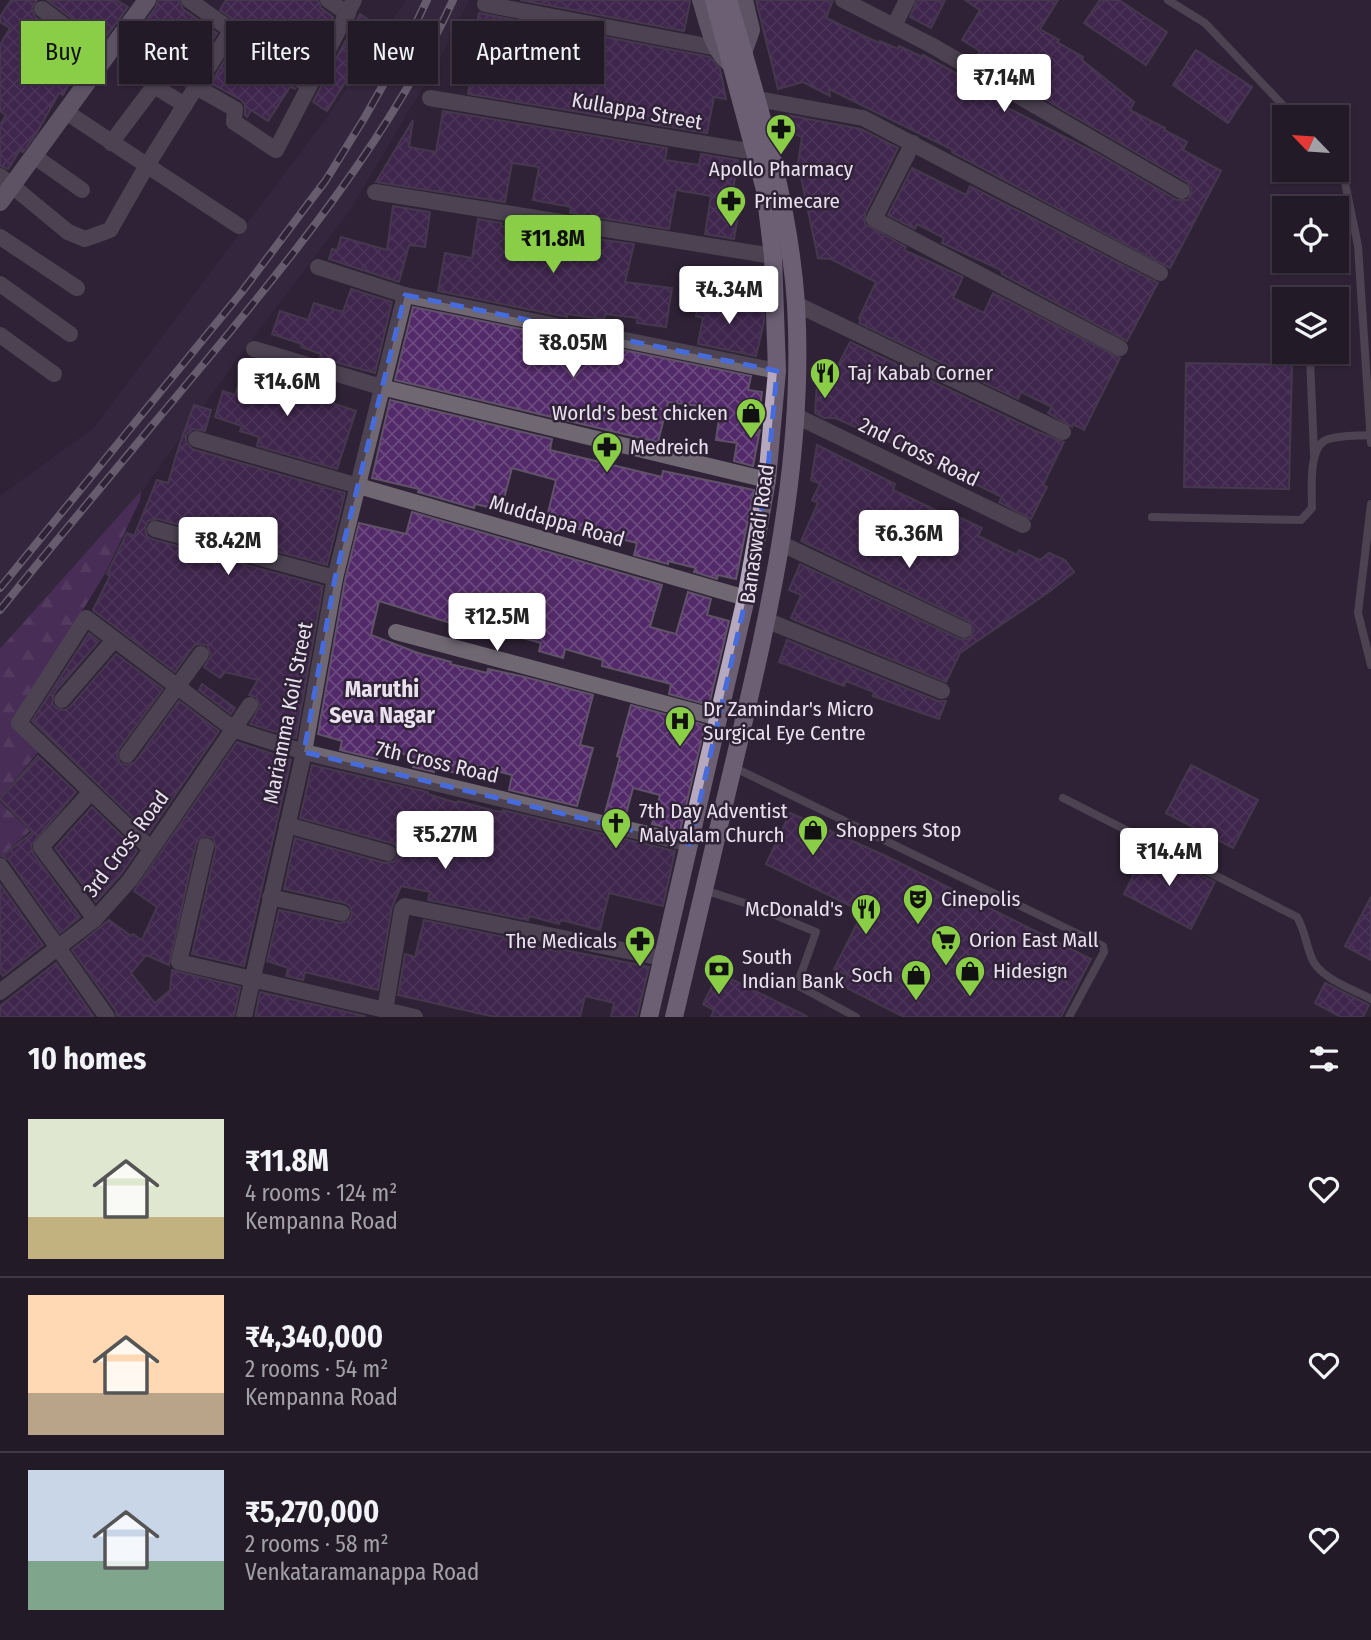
<!DOCTYPE html>
<html lang="en">
<head>
<meta charset="utf-8">
<style>
  :root { --surface:#231a28; --page:#2b2330; --text:#f1f3f6; --muted:#a3a1a8; --line:#403845; --accent:#8ace48 }
  body { margin:0; font-family:"Fira Sans Condensed",sans-serif; background:var(--page); color:var(--text); height:100vh; display:flex; flex-direction:column; font-size:26px; white-space:nowrap }
  * { box-sizing:border-box; margin:0 }
  p { font-size:23px; color:var(--muted) }
  .icon { flex:none; width:38px; height:38px; fill:none; stroke:currentColor; stroke-width:2; stroke-linecap:round; stroke-linejoin:round }
  .map { position:relative; height:1017px; overflow:hidden }
  .sheet { display:flex; flex-direction:column; background:var(--surface); flex:1 }
  .sheet>* { flex:none }
  .hud { position:absolute; left:21px; top:21px; width:700px; height:63px; display:flex; gap:14px }
  .needle { width:46px; rotate:295deg }
  .fabs { position:absolute; left:1272px; top:105px; display:grid; gap:14px }
  .fabs a { display:grid; place-items:center; width:77px; height:77px; border-radius:0px; background:var(--surface); box-shadow:0 2px 5px #0004,0 0 0 2px var(--line); font-size:35px }
  .price { position:absolute; translate:-50% -60px; padding:0 16px; border-radius:7px; background:#fff; color:#222; font-size:23px; line-height:46px; filter:drop-shadow(0 2px 4px #0008) }
  .price::after { content:''; position:absolute; left:50%; top:42px; width:21px; height:16px; margin-left:-10px; background:inherit; clip-path:polygon(0 0,100% 0,50% 100%) }
  .price.current { background:var(--accent); color:#111 }
  ul { padding:0; list-style:none }
  li { display:flex; align-items:center; gap:21px; height:175px; padding:0 28px }
  li+li { border-top:2px solid var(--line) }
  li span { display:grid; place-items:center; flex:none; width:196px; height:140px; border-radius:0px; color:#555 }
  li>.icon { margin-inline-start:auto }
  span .icon { width:84px; height:84px; fill:#fffc; stroke-width:1 }
  li b { font-size:30px }
  h2 { display:flex; justify-content:space-between; align-items:center; height:84px; padding:0 28px; font-size:30px }
  .pill { padding:0 24px; border-radius:0px; background:var(--surface); box-shadow:0 2px 5px #0004,0 0 0 2px var(--line); font-size:24px; line-height:63px }
  .pill.current { background:var(--accent); color:#111 }
  .map>svg:first-child { display:block }
</style>
</head>
<body>
<div class="map">
<svg width="1371" height="1017" viewBox="0 0 1371 1017">
  <defs>
    <pattern id="forest-firs" width="22" height="20" patternUnits="userSpaceOnUse" patternTransform="scale(1.75)"><rect width="22" height="20" fill="#673d7e"/><path d="M5 1l3.5 6h-7zM16 11l3.5 6h-7z" fill="#7d5991"/></pattern>
    <pattern id="building-cross-hatch" width="8" height="8" patternUnits="userSpaceOnUse" patternTransform="scale(1.75)"><rect width="8" height="8" fill="#532a69"/><path d="M0 0l8 8M0 8l8-8" fill="none" stroke="#6c497f"/></pattern>
  </defs>
  <rect width="100%" height="100%" fill="#2f2236"/>
  <path fill="#3b2b44" d="M406,0H469L439,60L348,213L245,348L142,491L140,500L106,572L14,722L0,798V496L94,428L326,119Z"/>
  <g fill="url(#forest-firs)">
    <path d="M141,491L140,500L106,572L14,722L39,751L0,798V649Z"/>
    <path d="M0,802L30,831L0,857Z"/>
  </g>
  <g fill="url(#building-cross-hatch)" stroke="#605269" stroke-width="2">
    <path d="M11,0H37L32,8L35,17L85,54L63,95L59,93L36,134L23,152L20,150L8,169L0,166V125L6,115L0,111V45L10,28L0,22V17Z"/>
    <path d="M47,0H116L128,7L106,37L99,33L97,37Z"/>
    <path d="M158,0H179L183,9L217,33L185,86L167,74L169,72L127,46L156,7Z"/>
    <path d="M226,0H318L321,8L333,17L305,71L220,10Z"/>
    <path d="M520,0H690V2L684,31Z"/>
    <path d="M756,0H833L826,18L879,43L880,41L898,49L899,46L922,57L923,55L999,97L996,102L1096,153L1177,200H1188L1192,190L1187,182L976,59L980,51L962,40L980,10L965,0H1058L1040,29L1059,40L1057,42L1083,57L1082,60L1134,102L1130,110L1165,128L1164,130L1187,142L1183,150L1221,171L1170,268L952,152L953,150L939,143L829,89L830,96L803,82L778,89Z"/>
    <path d="M917,0H945L931,28L910,17Z"/>
    <path d="M1100,0H1119L1167,32L1146,65L1084,23Z"/>
    <path d="M479,13L710,57L720,69L726,99L714,97L707,133L468,94L477,49L472,48Z"/>
    <path d="M360,14L380,27L327,111L313,102Z"/>
    <path d="M234,45L296,89L290,87L268,121L251,110L247,117L245,115V105L241,100L211,83Z"/>
    <path d="M1196,50L1252,87L1228,123L1173,85Z"/>
    <path d="M443,111L667,148L665,160L699,165L701,154L738,160L731,201L740,203L734,239L705,234L711,196L676,190L669,229L570,213L571,207L533,200L539,167L512,163L505,202L376,182L413,120L409,147L436,152Z"/>
    <path d="M787,115L861,129L898,148L865,214V224L906,247L904,250L963,277L953,298L984,313L993,293L1120,358L1084,430L1073,424L1072,427L1048,413L1052,407L1021,392L1018,399L859,323L861,319L859,318L876,282L831,259L818,258L798,163L802,137L793,133Z"/>
    <path d="M912,168L966,195L970,186L1158,283L1127,341L1002,274L1001,270L942,243L944,238L917,224L915,229L888,215Z"/>
    <path d="M393,206L430,212L425,247L409,245L399,282L329,259L332,249L337,250L341,237L387,250Z"/>
    <path d="M478,219L502,223L501,226L634,244L625,282L672,288L666,327L637,323L638,318L605,314L604,319L567,314V317L438,291L445,253L472,258Z"/>
    <path d="M351,289L392,302L375,373L320,358L321,354L301,347L302,344L272,334L280,311L308,320L314,303L343,312Z"/>
    <path d="M700,295L728,301L727,304L764,313V322L756,356L698,344L703,318L696,316Z"/>
    <path d="M413,307L751,376L748,390L762,392L759,415L752,414L759,418L757,429L760,430L753,466L734,461L737,443L716,440L720,411H714V408L668,402L658,442L395,380Z"/>
    <path d="M850,342L1036,431L1064,442L1043,485L1047,487L1031,519L999,502L1002,497L879,437L835,418H824L815,413L817,384L828,385Z"/>
    <path d="M1186,363L1292,365L1289,489L1184,487Z"/>
    <path d="M245,367L265,373L266,370L280,375L292,380L289,389L356,411L337,469L257,446L259,437L240,431L242,426L215,417L223,391L235,395Z"/>
    <path d="M390,400L552,439L550,450L662,477L663,471L754,490L736,579L718,575L717,579L694,572L696,568L668,561V564L634,555L637,543L546,521L556,480L512,468L501,510L475,504L474,508L418,492L419,489L372,478Z"/>
    <path d="M194,405L211,410L205,431L193,429L186,435V442L192,449L345,493L327,565L158,519L148,521L145,527L147,536L152,539L323,586L296,738L250,724L260,706L256,697L249,695L258,680L225,672L220,678L204,667L211,656L207,645L197,644L193,647L175,672L93,610L110,576L107,574L127,533L134,536L157,480L168,483L179,446Z"/>
    <path d="M817,445L895,484L893,490L959,521L961,518L982,528L978,536L1017,555L1019,550L1040,560L1049,553L1065,560L1074,572L1050,591L960,653L946,682L795,620L791,618L801,595L789,590L800,564L960,639H969L974,630L968,621L801,541L818,503L812,500L820,484L811,480Z"/>
    <path d="M412,512L662,585L650,627L676,634L688,592L711,599L707,615L729,621L709,705L669,694L671,684L602,666L603,660L565,649L563,658L539,651L541,643L458,620L457,625L379,601L371,635L418,653L451,662L450,664L487,673L488,669L525,677L593,695L580,745L593,748L577,806L509,790L512,775L462,762L459,774L435,767L434,772L413,767L415,757L380,748L377,759L340,750L342,741L318,734L345,580L359,523L406,534Z"/>
    <path d="M89,633L99,641L54,693L52,703L56,708L65,710L70,707L116,654L163,689L119,749L117,755L120,763L127,765L135,762L179,701L219,731L149,833L32,721Z"/>
    <path d="M787,640L938,701H946L939,719L873,696L874,692L846,681L844,686L779,662Z"/>
    <path d="M202,684L235,708L231,714L199,690Z"/>
    <path d="M631,705L705,725L680,831L652,824L660,795L633,788L625,818L605,813L620,757L617,756Z"/>
    <path d="M237,742L291,760L244,966L192,954L216,848L213,838L204,836L196,844L169,965L146,955L131,973L155,1003L170,990L172,970L240,987L234,1017H117L116,1011L72,950L109,920L131,936L133,934L142,940L157,907L134,891Z"/>
    <path d="M38,756L76,792L31,845L33,853L80,917L60,933L9,860L2,856L33,832L0,799Z"/>
    <path d="M312,765L428,792V794L457,803L458,801L495,811L503,812V810L675,851L663,906L609,893L600,930L561,920L559,924L529,916L528,920L428,900L430,892L401,886L392,907L378,990L305,972L303,980L286,976L288,968L267,961L279,910L340,923L349,921L352,915L350,906L345,903L284,889L295,838L385,863L395,861L398,855L396,846L391,843L300,818Z"/>
    <path d="M1191,765L1258,800L1233,848L1166,813Z"/>
    <path d="M92,807L137,851L122,873L96,902L55,848Z"/>
    <path d="M790,813L888,857L1091,959L1061,1017H904L843,986L847,975L834,969L863,912L766,864Z"/>
    <path d="M1147,848L1215,882L1191,929L1124,894Z"/>
    <path d="M0,884L43,945L3,976L0,972Z"/>
    <path d="M1371,897V960L1345,946Z"/>
    <path d="M424,920L523,941L522,944L560,952V949L649,967L637,1017H611L614,1003L585,996L580,1017H495L398,995L405,954L415,957Z"/>
    <path d="M56,963L94,1017H0V1006Z"/>
    <path d="M719,973L808,1017H711L714,1010L703,1004Z"/>
    <path d="M1325,983L1369,1005L1363,1017H1341L1315,1003Z"/>
    <path d="M260,992L365,1016V1017H255Z"/>
  </g>
  <g fill="none" stroke-linecap="round" stroke-linejoin="round">
    <g stroke="#6f6873" stroke-width="8">
      <path d="M1168,0L1205,23L1294,117"/>
      <path d="M1337,163L1342,168L1358,246L1371,443"/>
      <path d="M1310,358L1314,454"/>
      <path d="M1371,504L1358,613L1371,665"/>
      <path d="M1152,517L1301,520L1312,508C1312,491 1308,448 1326,440C1338,435 1357,436 1370,435"/>
      <path d="M733,767L1103,946L1104,952L1069,1017"/>
      <path d="M1063,798L1297,917C1305,930 1306,945 1312,959C1321,979 1353,989 1371,999"/>
      <path d="M704,890L751,905L816,932L797,985L856,1017"/>
    </g>
    <g stroke="#6f6873" stroke-width="16">
      <path d="M189,0L309,86"/>
      <path d="M328,0L348,14"/>
      <path d="M843,0L931,45L1182,191"/>
      <path d="M485,4L717,48"/>
      <path d="M42,9L106,57"/>
      <path d="M894,26L907,0"/>
      <path d="M196,87L235,109L234,122L276,150L354,0"/>
      <path d="M430,98L754,152"/>
      <path d="M757,99L863,118L1160,273"/>
      <path d="M66,112L239,226"/>
      <path d="M111,143L154,86L185,105"/>
      <path d="M913,143L874,219L1120,348"/>
      <path d="M34,156L82,190"/>
      <path d="M0,176L68,232L85,239L110,230L146,167L231,31"/>
      <path d="M375,192L773,256"/>
      <path d="M0,237L77,288"/>
      <path d="M318,267L405,295L777,371"/>
      <path d="M0,284L70,334"/>
      <path d="M796,304L1063,432"/>
      <path d="M0,335L54,374"/>
      <path d="M254,349L381,387L767,480"/>
      <path d="M796,416L1023,525"/>
      <path d="M196,439L746,598"/>
      <path d="M155,529L335,578"/>
      <path d="M782,544L964,630"/>
      <path d="M768,621L942,691"/>
      <path d="M396,632L719,718"/>
      <path d="M62,700L114,640"/>
      <path d="M127,755L201,654"/>
      <path d="M90,793L41,847L95,919"/>
      <path d="M287,825L388,853"/>
      <path d="M206,846L179,962L415,1017"/>
      <path d="M151,849L19,723L86,618L235,730L304,752L690,844"/>
      <path d="M0,866L107,1017"/>
      <path d="M270,897L342,913"/>
      <path d="M0,992L95,919L130,880L250,705"/>
      <path d="M385,1010L402,909L405,906L662,958"/>
      <path d="M244,1017L304,752L335,578L405,295"/>
    </g>
    <g stroke="#978c9d" stroke-width="18">
      <path d="M701,0C708,21 712,50 731,64"/>
      <path d="M743,53L751,30L744,0"/>
      <path d="M0,202L147,0"/>
    </g>
    <g stroke="#b6a8be" stroke-width="18">
      <path d="M649,1017L746,598L767,480L777,371L773,256L765,190L714,0"/>
      <path d="M674,1017C695,929 715,842 736,754C771,606 805,457 796,304C789,200 757,100 728,0"/>
    </g>
    <g stroke="#aba1b1" stroke-width="8">
      <g id="rail">
        <path d="M0,588L241,293L326,180L365,117L404,48L427,0"/>
        <path d="M0,610C68,526 137,444 206,361C299,248 392,134 453,0"/>
      </g>
    </g>
    <use href="#rail" stroke="#2f2236" stroke-width="5" stroke-dasharray="16" stroke-linecap="butt"/>
  </g>
  <path d="M0 0H1371V1017H0ZM405,295L777,371L767,480L746,598L690,844L304,752L335,578Z" fill="#2f2236" fill-opacity=".55" fill-rule="evenodd"/>
  <path fill="none" stroke="#466bdc" stroke-width="5" stroke-dasharray="14 9" stroke-linejoin="round" d="M405,295L777,371L767,480L746,598L690,844L304,752L335,578Z"/>
  <defs>
    <g id="pharmacy-pin" transform="scale(1.575)"><path d="M0 17L-7.5 6A9.5 9.5 0 1 1 7.5 6Z" fill="#8ace48" stroke="#2f2236"/><path d="M-2-6h4v4h4v4h-4v4h-4v-4h-4v-4h4Z" fill="#111"/></g>
    <g id="restaurant-pin" transform="scale(1.575)"><path d="M0 17L-7.5 6A9.5 9.5 0 1 1 7.5 6Z" fill="#8ace48" stroke="#2f2236"/><path d="M-5-6h1v4h1v-4h1v4h1v-4h1v5L-1.5 .5V6h-2V.5L-5-1ZM5-6V6H3V1.5H1.5Q1.5-4 5-6Z" fill="#111"/></g>
    <g id="shop-pin" transform="scale(1.575)"><path d="M0 17L-7.5 6A9.5 9.5 0 1 1 7.5 6Z" fill="#8ace48" stroke="#2f2236"/><path d="M-5-2.5h2.3a2.7 3.5 0 0 1 5.4 0H5L5.5 6h-11ZM-1.5-2.5h3a1.5 2.3 0 0 0-3 0Z" fill="#111"/></g>
    <g id="hospital-pin" transform="scale(1.575)"><path d="M0 17L-7.5 6A9.5 9.5 0 1 1 7.5 6Z" fill="#8ace48" stroke="#2f2236"/><path d="M-5-5h3v3.5h4V-5h3V5h-3V1.5h-4V5h-3Z" fill="#111"/></g>
    <g id="church-pin" transform="scale(1.575)"><path d="M0 17L-7.5 6A9.5 9.5 0 1 1 7.5 6Z" fill="#8ace48" stroke="#2f2236"/><path d="M-1.2-6h2.4v3.5h3.3v2.4h-3.3V6h-2.4V-.1h-3.3v-2.4h3.3Z" fill="#111"/></g>
    <g id="theatre-pin" transform="scale(1.575)"><path d="M0 17L-7.5 6A9.5 9.5 0 1 1 7.5 6Z" fill="#8ace48" stroke="#2f2236"/><path d="M-5-5.5Q0-4 5-5.5V0Q5 5 0 6Q-5 5-5 0ZM-3.3-2.5H-1v1.5H-3.3ZM1-2.5H3.3v1.5H1ZM-2.8 1Q0 5.5 2.8 1Z" fill="#111"/></g>
    <g id="supermarket-pin" transform="scale(1.575)"><path d="M0 17L-7.5 6A9.5 9.5 0 1 1 7.5 6Z" fill="#8ace48" stroke="#2f2236"/><path d="M-6-5.5h2.5l.6 2H6L4.5 2H-2.5L-4.4-4H-6ZM-1.5 3.2a1.3 1.3 0 1 0 .1 0ZM3 3.2a1.3 1.3 0 1 0 .1 0Z" fill="#111"/></g>
    <g id="bank-pin" transform="scale(1.575)"><path d="M0 17L-7.5 6A9.5 9.5 0 1 1 7.5 6Z" fill="#8ace48" stroke="#2f2236"/><path d="M-6-4H6V4H-6ZM0-2.3a2.3 2.3 0 1 0 0 4.6a2.3 2.3 0 1 0 0-4.6Z" fill="#111"/></g>
  </defs>
  <g fill-rule="evenodd">
    <use href="#pharmacy-pin" x="781" y="129"/>
    <use href="#pharmacy-pin" x="731" y="201"/>
    <use href="#restaurant-pin" x="825" y="373"/>
    <use href="#shop-pin" x="751" y="413"/>
    <use href="#pharmacy-pin" x="607" y="447"/>
    <use href="#hospital-pin" x="680" y="721"/>
    <use href="#church-pin" x="616" y="823"/>
    <use href="#shop-pin" x="813" y="830"/>
    <use href="#theatre-pin" x="918" y="899"/>
    <use href="#restaurant-pin" x="866" y="909"/>
    <use href="#supermarket-pin" x="946" y="940"/>
    <use href="#pharmacy-pin" x="640" y="941"/>
    <use href="#bank-pin" x="719" y="969"/>
    <use href="#shop-pin" x="970" y="971"/>
    <use href="#shop-pin" x="916" y="975"/>
  </g>
  <g text-anchor="middle" dominant-baseline="central" stroke-width="5" stroke-linejoin="round" paint-order="stroke">
    <g font-size="21" fill="#e9e1ee" stroke="#2f2236">
      <text transform="translate(637 111) rotate(10)">Kullappa Street</text>
      <text transform="translate(919 452) rotate(26)">2nd Cross Road</text>
      <text transform="translate(557 521) rotate(16)">Muddappa Road</text>
      <text transform="translate(757 534) rotate(-82)">Banaswadi Road</text>
      <text transform="translate(288 713) rotate(-79)">Mariamma Koil Street</text>
      <text transform="translate(437 762) rotate(13)">7th Cross Road</text>
      <text transform="translate(126 844) rotate(-53)">3rd Cross Road</text>
    </g>
    <g font-size="21" fill="#e9e1ee" stroke="#2f2236" text-anchor="start">
      <text x="781" y="169" text-anchor="middle">Apollo Pharmacy</text>
      <text x="754" y="201">Primecare</text>
      <text x="848" y="373">Taj Kabab Corner</text>
      <text x="728" y="413" text-anchor="end">World's best chicken</text>
      <text x="630" y="447">Medreich</text>
      <text x="703" y="709">Dr Zamindar's Micro<tspan x="703" dy="24">Surgical Eye Centre</tspan></text>
      <text x="639" y="811">7th Day Adventist<tspan x="639" dy="24">Malyalam Church</tspan></text>
      <text x="836" y="830">Shoppers Stop</text>
      <text x="941" y="899">Cinepolis</text>
      <text x="843" y="909" text-anchor="end">McDonald's</text>
      <text x="969" y="940">Orion East Mall</text>
      <text x="617" y="941" text-anchor="end">The Medicals</text>
      <text x="742" y="957">South<tspan x="742" dy="24">Indian Bank</tspan></text>
      <text x="993" y="971">Hidesign</text>
      <text x="893" y="975" text-anchor="end">Soch</text>
    </g>
    <g font-size="23" font-weight="bold" fill="#e9e1ee" stroke="#2f2236">
      <text x="382" y="689">Maruthi<tspan x="382" dy="26">Seva Nagar</tspan></text>
    </g>
  </g>
</svg>
<div class="fabs">
<a><svg class="needle" viewBox="-14 -14 28 28"><path d="M0-13l5 13h-10z" fill="#e53935"/><path d="M0 13l5-13h-10z" fill="#a3a1a8"/></svg></a>
<a><svg class="icon" aria-label="locate" viewBox="0 0 24 24"><circle cx="12" cy="12" r="6"/><path d="M12 2v4M12 18v4M2 12h4M18 12h4"/></svg></a>
<a><svg class="icon" aria-label="layers" viewBox="0 0 24 24"><path d="M12 4l9 5-9 5-9-5zM3 14l9 5 9-5"/></svg></a>
</div>
<b class="price" style="left:1004px;top:114px">₹7.14M</b>
<b class="price current" style="left:553px;top:275px">₹11.8M</b>
<b class="price" style="left:729px;top:326px">₹4.34M</b>
<b class="price" style="left:573px;top:379px">₹8.05M</b>
<b class="price" style="left:287px;top:418px">₹14.6M</b>
<b class="price" style="left:909px;top:570px">₹6.36M</b>
<b class="price" style="left:228px;top:577px">₹8.42M</b>
<b class="price" style="left:497px;top:653px">₹12.5M</b>
<b class="price" style="left:445px;top:871px">₹5.27M</b>
<b class="price" style="left:1169px;top:888px">₹14.4M</b>
<div class="hud">
<a class="pill current">Buy</a>
<a class="pill">Rent</a>
<a class="pill">Filters</a>
<a class="pill">New</a>
<a class="pill">Apartment</a>
</div>
</div>
<section class="sheet">
<h2>10 homes<svg class="icon" aria-label="filters" viewBox="0 0 24 24"><path d="M4 7h16M4 17h16"/><circle cx="9" cy="7" r="2"/><circle cx="15" cy="17" r="2"/></svg></h2>
<ul>
<li><span style="background:linear-gradient(#dfe7d0 70%,#c2b280 0)"><svg class="icon" aria-label="home" viewBox="0 0 24 24"><path d="M3 11l9-7 9 7M6 9v11h12V9"/></svg></span><div><b>₹11.8M</b><p>4 rooms · 124 m²</p><p>Kempanna Road</p></div><svg class="icon" aria-label="heart" viewBox="0 0 24 24"><path d="M12 20l-8-8c-3-5 5-10 8-4 3-6 11-1 8 4z"/></svg></li>
<li><span style="background:linear-gradient(#ffd9b3 70%,#b9a48a 0)"><svg class="icon" aria-label="home" viewBox="0 0 24 24"><path d="M3 11l9-7 9 7M6 9v11h12V9"/></svg></span><div><b>₹4,340,000</b><p>2 rooms · 54 m²</p><p>Kempanna Road</p></div><svg class="icon" aria-label="heart" viewBox="0 0 24 24"><path d="M12 20l-8-8c-3-5 5-10 8-4 3-6 11-1 8 4z"/></svg></li>
<li><span style="background:linear-gradient(#c9d6e8 65%,#7fa58c 0)"><svg class="icon" aria-label="home" viewBox="0 0 24 24"><path d="M3 11l9-7 9 7M6 9v11h12V9"/></svg></span><div><b>₹5,270,000</b><p>2 rooms · 58 m²</p><p>Venkataramanappa Road</p></div><svg class="icon" aria-label="heart" viewBox="0 0 24 24"><path d="M12 20l-8-8c-3-5 5-10 8-4 3-6 11-1 8 4z"/></svg></li>
</ul>
</section>
</body>
</html>
